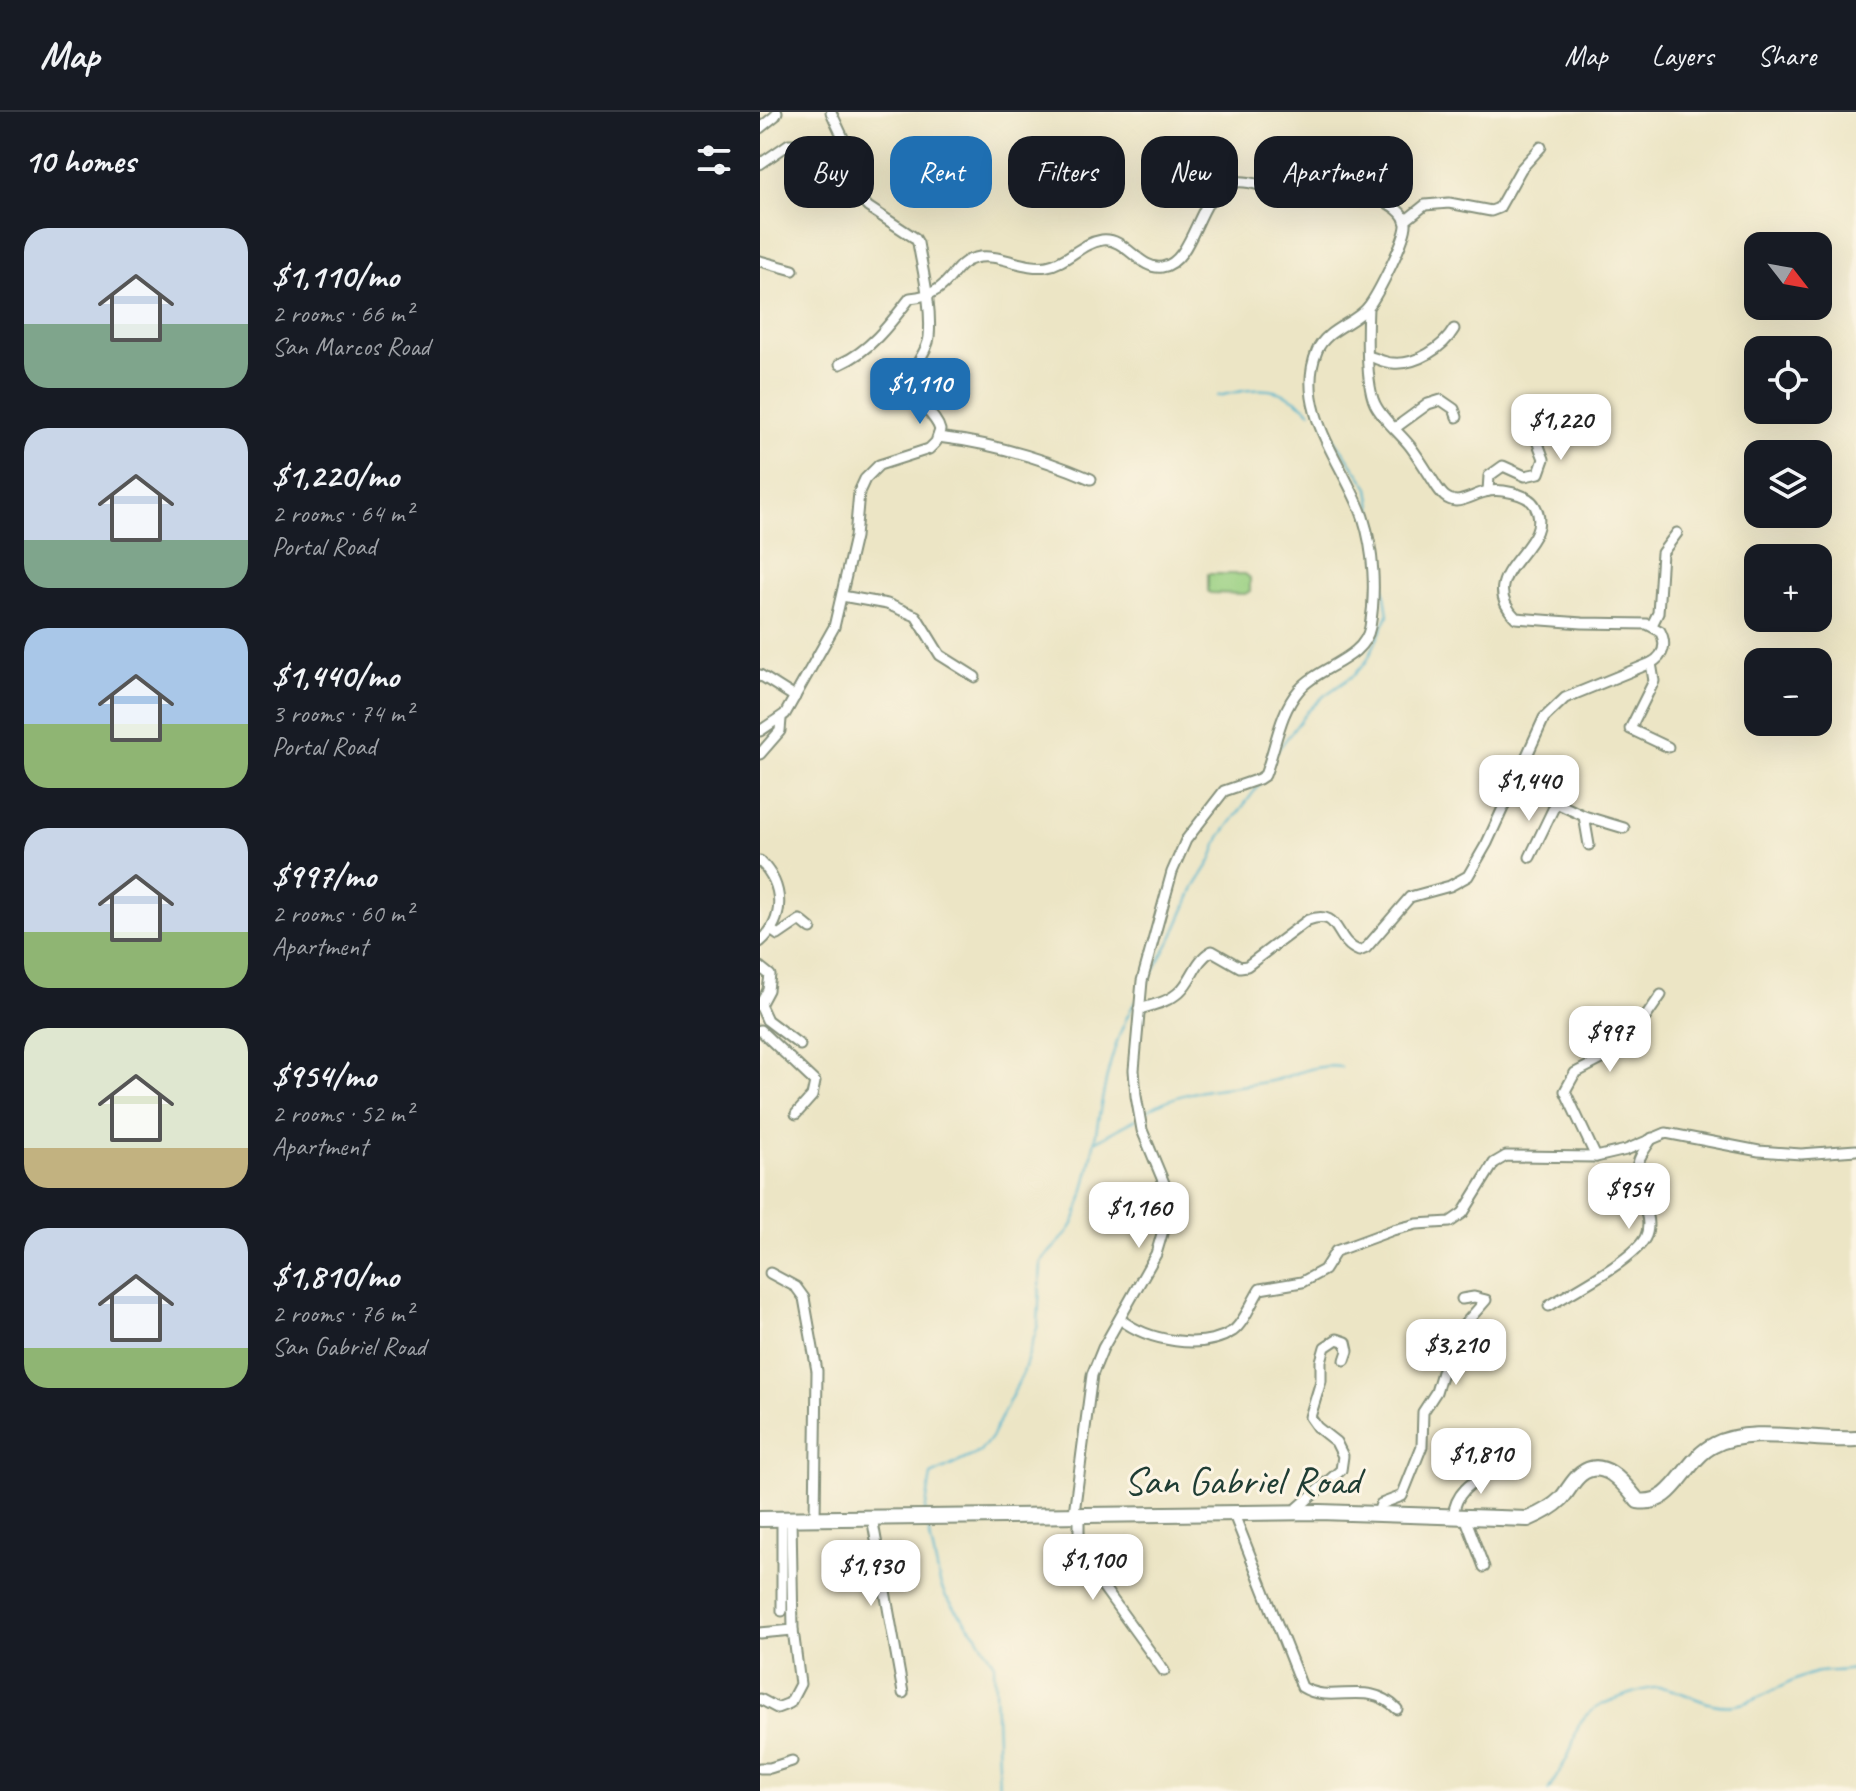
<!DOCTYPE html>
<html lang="en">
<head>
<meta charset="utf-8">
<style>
  :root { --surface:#171b24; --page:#20242c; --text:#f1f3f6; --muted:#9ea1a6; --line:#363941; --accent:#1f6fb2 }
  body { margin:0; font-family:Caveat,sans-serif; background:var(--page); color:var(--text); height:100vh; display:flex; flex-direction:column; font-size:30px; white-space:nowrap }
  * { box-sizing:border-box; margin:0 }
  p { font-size:26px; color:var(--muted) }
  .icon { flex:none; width:44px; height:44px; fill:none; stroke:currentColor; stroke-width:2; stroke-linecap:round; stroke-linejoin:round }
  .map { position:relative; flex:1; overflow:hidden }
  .details { display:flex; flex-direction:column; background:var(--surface); width:760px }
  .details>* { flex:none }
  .banner { position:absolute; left:24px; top:24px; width:760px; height:72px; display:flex; gap:16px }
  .needle { width:52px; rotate:121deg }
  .buttons { position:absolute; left:984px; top:120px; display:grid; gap:16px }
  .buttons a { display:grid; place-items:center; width:88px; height:88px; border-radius:16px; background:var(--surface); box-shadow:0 8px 32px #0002; font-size:40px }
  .price { position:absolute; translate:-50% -68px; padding:0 18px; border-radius:16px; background:#fff; color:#222; font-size:26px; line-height:52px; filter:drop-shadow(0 2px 4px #0008) }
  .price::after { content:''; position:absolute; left:50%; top:48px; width:24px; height:18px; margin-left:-12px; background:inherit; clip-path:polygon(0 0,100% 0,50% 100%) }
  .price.active { background:var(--accent); color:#fff }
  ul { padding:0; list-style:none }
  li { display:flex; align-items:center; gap:24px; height:200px; padding:0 24px }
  li span { display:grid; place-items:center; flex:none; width:224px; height:160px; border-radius:24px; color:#555 }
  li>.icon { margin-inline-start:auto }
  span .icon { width:96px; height:96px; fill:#fffc; stroke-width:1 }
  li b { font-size:34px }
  h2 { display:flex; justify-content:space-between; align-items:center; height:96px; padding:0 24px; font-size:34px }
  .pill { padding:0 28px; border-radius:24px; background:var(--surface); box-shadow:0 8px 32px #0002; font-size:28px; line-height:72px }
  .pill.active { background:var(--accent); color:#fff }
  header { display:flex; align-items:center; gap:48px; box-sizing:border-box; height:112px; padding:0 40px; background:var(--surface); border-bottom:2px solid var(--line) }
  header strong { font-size:38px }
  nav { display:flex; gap:44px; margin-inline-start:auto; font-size:28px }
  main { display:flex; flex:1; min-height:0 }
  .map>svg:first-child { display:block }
</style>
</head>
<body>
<header>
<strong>Map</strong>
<nav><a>Map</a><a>Layers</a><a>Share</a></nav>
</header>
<main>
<section class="details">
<h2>10 homes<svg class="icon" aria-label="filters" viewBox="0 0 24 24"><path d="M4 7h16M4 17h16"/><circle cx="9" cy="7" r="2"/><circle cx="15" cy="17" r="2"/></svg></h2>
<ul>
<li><span style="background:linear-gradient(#c9d6e8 60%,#7fa58c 0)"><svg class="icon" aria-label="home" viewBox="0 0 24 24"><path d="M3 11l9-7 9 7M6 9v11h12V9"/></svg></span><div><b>$1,110/mo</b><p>2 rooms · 66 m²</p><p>San Marcos Road</p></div></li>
<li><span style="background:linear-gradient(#c9d6e8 70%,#7fa58c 0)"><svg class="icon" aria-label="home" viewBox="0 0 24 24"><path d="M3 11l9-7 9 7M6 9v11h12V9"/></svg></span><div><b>$1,220/mo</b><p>2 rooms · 64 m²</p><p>Portal Road</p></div></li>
<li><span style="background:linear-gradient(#a9c7e8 60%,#8fb573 0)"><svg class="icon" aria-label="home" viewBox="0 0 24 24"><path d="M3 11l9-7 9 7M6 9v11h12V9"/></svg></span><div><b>$1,440/mo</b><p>3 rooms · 74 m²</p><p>Portal Road</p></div></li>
<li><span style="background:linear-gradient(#c9d6e8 65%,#8fb573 0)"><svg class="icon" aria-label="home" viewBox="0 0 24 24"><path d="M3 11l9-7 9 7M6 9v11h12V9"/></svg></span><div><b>$997/mo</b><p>2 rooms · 60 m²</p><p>Apartment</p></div></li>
<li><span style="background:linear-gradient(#dfe7d0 75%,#c2b280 0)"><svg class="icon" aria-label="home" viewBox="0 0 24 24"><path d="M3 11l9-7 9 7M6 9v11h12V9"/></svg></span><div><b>$954/mo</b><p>2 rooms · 52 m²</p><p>Apartment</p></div></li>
<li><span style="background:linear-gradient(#c9d6e8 75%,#8fb573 0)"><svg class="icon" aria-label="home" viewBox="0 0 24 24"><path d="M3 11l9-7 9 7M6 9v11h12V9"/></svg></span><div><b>$1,810/mo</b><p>2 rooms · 76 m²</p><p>San Gabriel Road</p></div></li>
</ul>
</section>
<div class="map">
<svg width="1096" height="1679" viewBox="0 0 1096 1679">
  <rect width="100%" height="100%" fill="#fcf5e5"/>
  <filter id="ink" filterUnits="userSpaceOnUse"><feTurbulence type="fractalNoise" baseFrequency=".0125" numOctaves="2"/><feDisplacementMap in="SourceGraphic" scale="16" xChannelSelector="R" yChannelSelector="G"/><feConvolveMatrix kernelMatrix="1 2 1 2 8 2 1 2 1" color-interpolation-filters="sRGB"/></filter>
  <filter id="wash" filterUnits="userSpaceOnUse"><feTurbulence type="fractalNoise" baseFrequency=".006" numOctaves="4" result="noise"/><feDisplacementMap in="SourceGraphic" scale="32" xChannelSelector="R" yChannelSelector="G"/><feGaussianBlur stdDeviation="1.8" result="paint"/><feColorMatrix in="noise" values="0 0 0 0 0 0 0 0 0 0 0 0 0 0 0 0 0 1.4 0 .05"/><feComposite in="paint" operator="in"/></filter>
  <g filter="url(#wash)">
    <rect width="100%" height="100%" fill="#ece5c5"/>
    <path fill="#98cf80" stroke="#5c865a" stroke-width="2" d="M448,462H485L490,466V479L485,482L450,481L448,479Z"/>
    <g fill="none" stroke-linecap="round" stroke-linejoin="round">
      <g stroke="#4eb3cd" stroke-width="2">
        <path d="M457,284C498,276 517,270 551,300"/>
        <path d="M517,639L547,600L565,583L594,563L607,549L628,503L609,376L564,312"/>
        <path d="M385,874L413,824L434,776L451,749L460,725L502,669"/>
        <path d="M384,1001C427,972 468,979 515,968C537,962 557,951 581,955"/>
        <path d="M336,1029L376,1007"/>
        <path d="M165,1401L171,1363L220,1340L232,1324L263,1261L278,1213L281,1150C291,1137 305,1127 313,1112C321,1095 324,1076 329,1058C341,1001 345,941 375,890"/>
        <path d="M167,1411L180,1471L186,1485L217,1523L234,1552L239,1679"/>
        <path d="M788,1679C795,1667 803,1655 809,1642C816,1626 815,1611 830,1600C842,1590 890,1573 905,1576C930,1581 948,1597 975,1593C1003,1588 1027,1568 1054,1561C1068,1557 1082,1561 1096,1556"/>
      </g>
    </g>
  </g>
  <g filter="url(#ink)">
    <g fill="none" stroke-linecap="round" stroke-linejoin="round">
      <g stroke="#86917c" stroke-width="13">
        <g id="street">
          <path d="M71,0L85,30L87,51L78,64"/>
          <path d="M0,16L15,4L17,0"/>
          <path d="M0,52L29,32H43L67,50L108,95L155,126L158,131C163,160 172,195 169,225C168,241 150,255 151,271C151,289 176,301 180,318L176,330L169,337L119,353L105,367L99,380L95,425L74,515L25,602L0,619"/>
          <path d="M645,109L665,93L689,91L731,99L739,96L761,57L781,35"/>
          <path d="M0,149L33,158"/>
          <path d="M608,244C616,246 625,251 633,251C656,253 683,236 694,217"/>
          <path d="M80,252C110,239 130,212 150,186C194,182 189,152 215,146C238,140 263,158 287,154C307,151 321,131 342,128C366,125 379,158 402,155C432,151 438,89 463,74C484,62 513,79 534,84C562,90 593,82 620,88C630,91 645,101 646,112C647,125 617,184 608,195C594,212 566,217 557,239C533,298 585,353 603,405C614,439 616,480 610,515C604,548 559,554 539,578C519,601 516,635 505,663L499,667L464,679L426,728L412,760L382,869L374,958L376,984L382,1018L404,1071L407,1105L396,1142L343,1236L332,1263L314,1401"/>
          <path d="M635,316L668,292L681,288L694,297L697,305"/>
          <path d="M178,325C230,331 282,346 331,367"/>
          <path d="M728,379L729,364L743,354L765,364L779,361L784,347L772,316L775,303L787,297L808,302L817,296"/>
          <path d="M82,484L127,492L156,504L180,543L215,565"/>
          <path d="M892,513L898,501L902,441L917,421"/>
          <path d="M891,551L894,569L870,617L908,635"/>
          <path d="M0,563L35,585"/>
          <path d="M0,642L20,619L21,607"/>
          <path d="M754,671L824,704L864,716"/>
          <path d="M824,704L829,733"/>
          <path d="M770,745L796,691"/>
          <path d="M0,749C24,773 26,807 0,830"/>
          <path d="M11,818L18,823L40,808L51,817"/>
          <path d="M0,855L10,863L8,878L0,893L7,908L40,933"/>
          <path d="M379,897C393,893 409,890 420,879C433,867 435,848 452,839L480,855L487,854L548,808C582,796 573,829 599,839L606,836L650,785L690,774L708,764L727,731L784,606L805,586L891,551C904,544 907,532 900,519L887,512L822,511L756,506C710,460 798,435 775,394C768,381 738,376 725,380C716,382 705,389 696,389C686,388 682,382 677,375C668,361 660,347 650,334C640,321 622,307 615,292C605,272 607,219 608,195"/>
          <path d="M0,918L55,970L52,984L36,1002"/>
          <path d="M836,1045L805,979L815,961L865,935L901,883"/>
          <path d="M10,1161L36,1175L44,1186L57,1259L55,1406"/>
          <path d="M789,1194C813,1179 872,1149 885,1126C897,1103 868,1074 879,1048C882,1040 888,1033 892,1026"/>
          <path d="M360,1207C388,1229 442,1239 473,1219C484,1211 492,1189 500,1177L542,1170L564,1158L576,1139L633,1118L657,1112L690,1110L703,1101L734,1051L746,1044L836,1045L866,1038L906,1021L999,1039L1041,1042L1096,1038"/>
          <path d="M473,1400L542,1575C572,1594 608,1566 637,1597"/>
          <path d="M533,1400L581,1358L583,1344L576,1330L557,1315L550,1305L561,1269V1249L565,1235L577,1227L586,1230L588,1239L585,1248"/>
          <path d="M319,1401V1430L331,1458L404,1559"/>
          <path d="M618,1401L621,1392L642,1384L662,1334L663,1300L676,1280L686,1247L699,1234L704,1213L726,1188L714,1185L702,1187"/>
          <path d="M693,1404C696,1378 713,1370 734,1357"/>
          <path d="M112,1405L143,1581"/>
          <path d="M705,1405L724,1455"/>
          <path d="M22,1407V1499"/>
          <path d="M0,1521L33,1518L31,1407"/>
          <path d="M0,1587L17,1596L30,1591L40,1572L33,1518"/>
          <path d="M0,1656H10L32,1649"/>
        </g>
      </g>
      <g stroke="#86917c" stroke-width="18">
        <path id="secondary" d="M0,1407L560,1400L768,1407C780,1402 792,1396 801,1387C808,1379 813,1368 821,1362C844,1344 865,1373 878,1389C915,1395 923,1348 954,1333C992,1313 1052,1330 1096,1327"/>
      </g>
      <use href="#street" stroke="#fff" stroke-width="9"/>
      <use href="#secondary" stroke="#fff" stroke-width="14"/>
    </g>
  </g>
  <g text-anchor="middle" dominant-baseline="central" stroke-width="6" stroke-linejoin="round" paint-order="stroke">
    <g font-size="40" fill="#1f3d34" stroke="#fcf5e5">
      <text x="482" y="1369">San Gabriel Road</text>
    </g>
  </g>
</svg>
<div class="buttons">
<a><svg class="needle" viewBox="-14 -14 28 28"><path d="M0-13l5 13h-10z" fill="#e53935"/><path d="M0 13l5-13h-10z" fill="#9ea1a6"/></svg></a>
<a><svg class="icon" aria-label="locate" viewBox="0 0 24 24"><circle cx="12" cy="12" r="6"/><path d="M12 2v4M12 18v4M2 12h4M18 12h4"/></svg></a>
<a><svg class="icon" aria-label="layers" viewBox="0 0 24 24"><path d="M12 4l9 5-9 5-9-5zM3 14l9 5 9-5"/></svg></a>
<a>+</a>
<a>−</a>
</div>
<b class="price active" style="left:160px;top:314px">$1,110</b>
<b class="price" style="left:801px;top:350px">$1,220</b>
<b class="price" style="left:769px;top:711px">$1,440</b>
<b class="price" style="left:850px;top:962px">$997</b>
<b class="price" style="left:869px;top:1119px">$954</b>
<b class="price" style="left:379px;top:1138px">$1,160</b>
<b class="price" style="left:696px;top:1275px">$3,210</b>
<b class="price" style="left:721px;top:1384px">$1,810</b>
<b class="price" style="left:333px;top:1490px">$1,100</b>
<b class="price" style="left:111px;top:1496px">$1,930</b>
<div class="banner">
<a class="pill">Buy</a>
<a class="pill active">Rent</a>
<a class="pill">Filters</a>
<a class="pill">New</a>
<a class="pill">Apartment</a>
</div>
</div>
</main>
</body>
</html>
